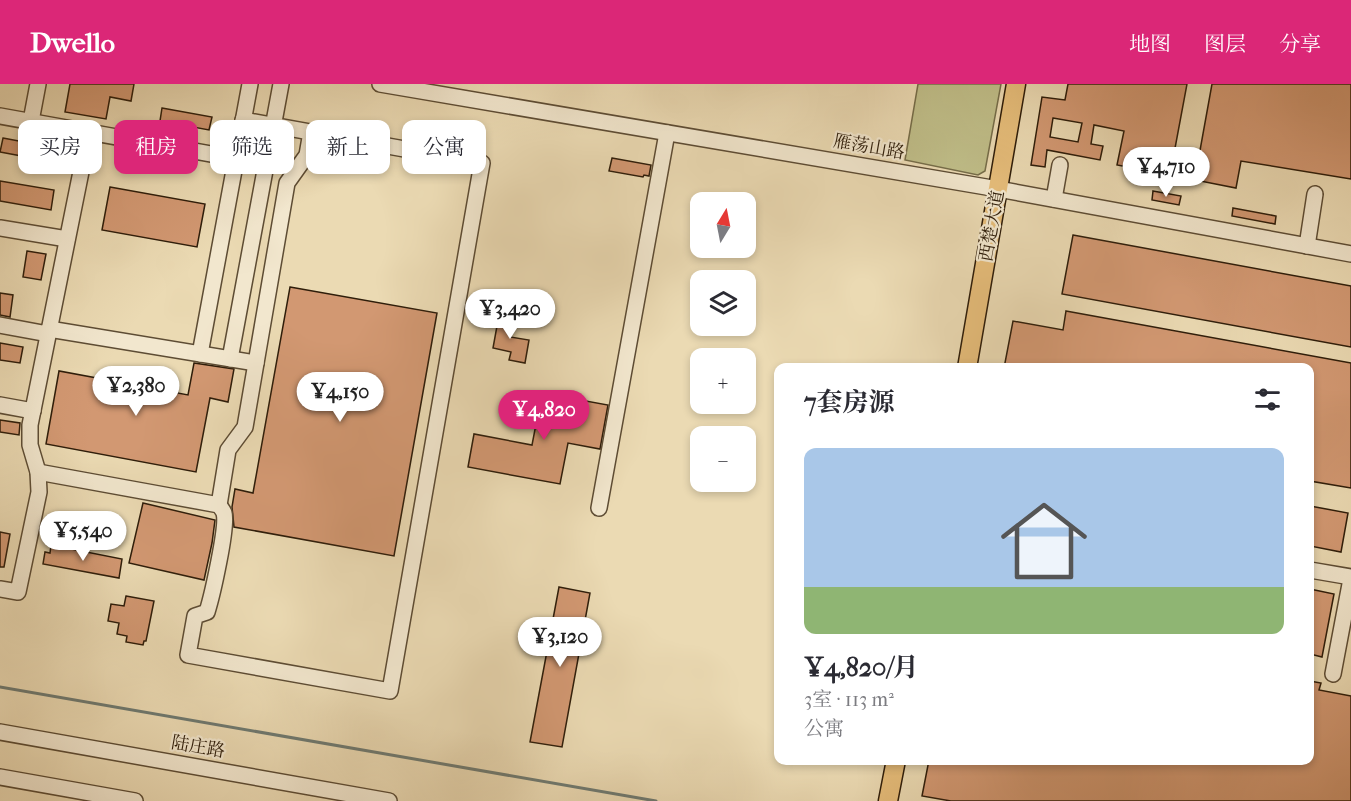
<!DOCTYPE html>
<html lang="zh">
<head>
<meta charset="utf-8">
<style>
  :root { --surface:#fff; --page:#f2f2f3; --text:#2b2b33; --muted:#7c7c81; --accent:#db2777 }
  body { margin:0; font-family:"IM FELL French Canon","Noto Serif SC",serif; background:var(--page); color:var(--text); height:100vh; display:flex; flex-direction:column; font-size:22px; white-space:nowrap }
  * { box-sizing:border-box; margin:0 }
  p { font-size:20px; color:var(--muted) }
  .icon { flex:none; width:33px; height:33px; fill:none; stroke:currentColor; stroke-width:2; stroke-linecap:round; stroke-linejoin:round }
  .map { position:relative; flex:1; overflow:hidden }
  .panel { position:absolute; left:774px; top:279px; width:540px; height:402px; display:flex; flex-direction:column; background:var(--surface); border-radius:12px; box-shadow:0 3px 9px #0003 }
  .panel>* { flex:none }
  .guide { position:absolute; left:18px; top:36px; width:570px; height:54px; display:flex; gap:12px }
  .needle { width:39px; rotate:10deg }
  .buttons { position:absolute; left:690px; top:108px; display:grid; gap:12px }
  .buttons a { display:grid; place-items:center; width:66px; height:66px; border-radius:12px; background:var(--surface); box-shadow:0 3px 9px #0003; font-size:30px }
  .price { position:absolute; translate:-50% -51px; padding:0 14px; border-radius:21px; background:#fff; color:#222; font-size:20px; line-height:39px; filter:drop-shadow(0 2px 3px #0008) }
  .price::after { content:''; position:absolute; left:50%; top:36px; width:18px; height:14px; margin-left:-9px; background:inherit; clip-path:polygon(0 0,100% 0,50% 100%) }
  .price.active { background:var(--accent); color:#fff }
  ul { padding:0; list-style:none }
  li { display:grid; align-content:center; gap:12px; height:318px; padding:0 30px }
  li span { display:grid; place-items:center; height:186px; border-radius:12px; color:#555 }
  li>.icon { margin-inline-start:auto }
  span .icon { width:108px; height:108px; fill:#fffc; stroke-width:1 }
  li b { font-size:26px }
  h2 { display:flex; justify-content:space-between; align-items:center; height:72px; padding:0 30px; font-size:26px }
  .chip { padding:0 21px; border-radius:12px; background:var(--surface); box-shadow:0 3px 9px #0003; font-size:21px; line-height:54px }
  .chip.active { background:var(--accent); color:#fff }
  header { display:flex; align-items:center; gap:36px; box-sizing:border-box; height:84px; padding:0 30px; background:var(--accent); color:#fff }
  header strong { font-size:28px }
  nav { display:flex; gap:33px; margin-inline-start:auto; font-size:21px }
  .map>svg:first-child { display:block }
</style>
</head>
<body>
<header>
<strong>Dwello</strong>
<nav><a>地图</a><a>图层</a><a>分享</a></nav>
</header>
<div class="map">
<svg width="1351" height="717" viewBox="0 0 1351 717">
  <rect width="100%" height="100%" fill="#ebdab3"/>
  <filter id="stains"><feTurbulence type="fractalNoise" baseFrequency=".00333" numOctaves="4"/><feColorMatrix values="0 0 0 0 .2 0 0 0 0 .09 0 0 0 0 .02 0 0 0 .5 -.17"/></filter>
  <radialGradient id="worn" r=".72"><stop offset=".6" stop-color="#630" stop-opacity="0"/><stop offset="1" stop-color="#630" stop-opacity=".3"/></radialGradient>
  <path fill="#bfbd88" stroke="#766d49" stroke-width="1.5" d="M918,0H1001L985,87L978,91L905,76Z"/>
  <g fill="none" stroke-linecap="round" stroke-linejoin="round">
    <path stroke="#6f7a71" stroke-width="3" d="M0,603L656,717"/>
  </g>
  <g fill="#d29872" stroke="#2e1d0a" stroke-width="1.5" fill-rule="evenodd">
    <path d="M70,0H134L131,17L110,13L106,35L65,28Z"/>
    <path d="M1068,0H1187L1170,91L1117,81L1124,47L1094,41L1091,60L1103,62L1100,76L1047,66L1045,83L1031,81L1042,13L1065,16ZM1053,34L1082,39L1078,58L1050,53Z"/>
    <path d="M1212,0H1351V95L1241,77L1236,104L1190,95L1192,82L1197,83Z"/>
    <path d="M162,24L212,33L209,46L160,37Z"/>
    <path d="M3,54L56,64L54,78L0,68Z"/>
    <path d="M612,74L651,81L649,92L644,91L643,93L609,87Z"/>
    <path d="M0,97L54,106L51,126L0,117Z"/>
    <path d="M110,103L205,120L197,163L102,146Z"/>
    <path d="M1153,107L1181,112L1179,121L1152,116Z"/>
    <path d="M1233,124L1276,132L1275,140L1232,132Z"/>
    <path d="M1073,151L1351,202V263L1062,210Z"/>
    <path d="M27,167L46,170L41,196L23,193Z"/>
    <path d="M290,203L437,229L394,472L234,443L232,423L235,405L253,409Z"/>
    <path d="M0,209L13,211L10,233L0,231Z"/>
    <path d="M1066,227L1351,279V404L1310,397V284H1004L1013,237L1063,246Z"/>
    <path d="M499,231L514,234L510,253L529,256L525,279L509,276L511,268L493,264Z"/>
    <path d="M0,259L23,263L20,279L0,276Z"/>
    <path d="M194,279L234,285L228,318L210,314L196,388L46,360L59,287L188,311Z"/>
    <path d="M542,309L608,321L600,365L568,359L560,400L468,383L474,350L532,361Z"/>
    <path d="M0,336L20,339L19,351L0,348Z"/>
    <path d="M143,419L215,436L212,459L204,496L129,479Z"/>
    <path d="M1310,422L1348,429L1341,468L1310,462Z"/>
    <path d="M0,448L10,450L4,483H0Z"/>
    <path d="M51,461L122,475L119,494L43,480L45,468L50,469Z"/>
    <path d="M559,503L590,509L562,663L530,658Z"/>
    <path d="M1310,505L1334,510L1322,573L1310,570Z"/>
    <path d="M126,512L154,517L146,557H144L143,561L126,558L127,552L117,550L119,539L108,537L111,520L124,522Z"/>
    <path d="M1310,597L1321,599L1319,606L1351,612V717H951L922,712L929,676H1310Z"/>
  </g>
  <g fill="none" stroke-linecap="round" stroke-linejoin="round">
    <g stroke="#5d4c34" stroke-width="18">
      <g id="minor">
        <path d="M380,0L998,105L1351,170"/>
        <path d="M0,32L266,80"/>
        <path d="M31,37L38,0"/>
        <path d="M1054,115L1060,81"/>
        <path d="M0,144L67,155"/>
        <path d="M1307,162L1315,110"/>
        <path d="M0,241L48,250"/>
        <path d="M49,245L256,279"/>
        <path d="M200,270L250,0"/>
        <path d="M230,275L281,0"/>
        <path d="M0,321L33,327"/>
        <path d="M38,388L219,421C220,423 223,426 224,429C228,442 212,512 207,528L195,532L188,571L390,607L482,79L243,36"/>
        <path d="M219,421L228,366L245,343L287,99L307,71L311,48"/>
        <path d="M599,424L667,49"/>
        <path d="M1310,486L1351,493"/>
        <path d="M0,505L18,508L39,408L38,388L30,361V341L89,48"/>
        <path d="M1333,590L1351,495"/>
        <path d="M0,648L389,717"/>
        <path d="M0,693L135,717"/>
      </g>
    </g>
    <g stroke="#2e1d0a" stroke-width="21">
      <g id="major">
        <path d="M967,284L1016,0"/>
        <path d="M888,717L896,676"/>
      </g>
    </g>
    <use href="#minor" stroke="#f2e7ce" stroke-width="15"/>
    <use href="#major" stroke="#e6bd7a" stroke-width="18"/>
  </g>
  <g text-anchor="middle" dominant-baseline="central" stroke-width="4.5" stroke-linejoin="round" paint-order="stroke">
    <g font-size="18" fill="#2e1d0a" stroke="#f2e7ce">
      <text transform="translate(869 63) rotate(10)">雁荡山路</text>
      <text transform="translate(992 142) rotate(-80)">西楚大道</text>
      <text transform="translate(198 663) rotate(10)">陆庄路</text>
    </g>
  </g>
  <rect width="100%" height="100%" filter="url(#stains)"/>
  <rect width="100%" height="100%" fill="url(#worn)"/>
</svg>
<div class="buttons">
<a><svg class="needle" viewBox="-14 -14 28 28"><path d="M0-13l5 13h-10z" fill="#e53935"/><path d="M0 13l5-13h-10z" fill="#7c7c81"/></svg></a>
<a><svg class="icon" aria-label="layers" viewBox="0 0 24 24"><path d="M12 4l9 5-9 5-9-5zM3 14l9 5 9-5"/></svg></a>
<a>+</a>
<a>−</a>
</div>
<b class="price" style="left:1166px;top:114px">¥4,710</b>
<b class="price" style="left:510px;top:256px">¥3,420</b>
<b class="price" style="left:136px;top:333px">¥2,380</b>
<b class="price" style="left:340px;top:339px">¥4,150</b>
<b class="price active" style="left:544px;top:357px">¥4,820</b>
<b class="price" style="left:83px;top:478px">¥5,540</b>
<b class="price" style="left:560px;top:584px">¥3,120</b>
<div class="guide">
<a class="chip">买房</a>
<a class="chip active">租房</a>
<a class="chip">筛选</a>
<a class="chip">新上</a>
<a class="chip">公寓</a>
</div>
<section class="panel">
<h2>7套房源<svg class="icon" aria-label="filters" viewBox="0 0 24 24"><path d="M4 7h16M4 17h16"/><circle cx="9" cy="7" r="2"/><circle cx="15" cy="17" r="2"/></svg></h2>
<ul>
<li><span style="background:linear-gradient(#a9c7e8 75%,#8fb573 0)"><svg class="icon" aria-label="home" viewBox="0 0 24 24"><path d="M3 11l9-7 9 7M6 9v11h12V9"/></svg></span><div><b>¥4,820/月</b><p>3室 · 113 m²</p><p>公寓</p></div></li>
</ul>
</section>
</div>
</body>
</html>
